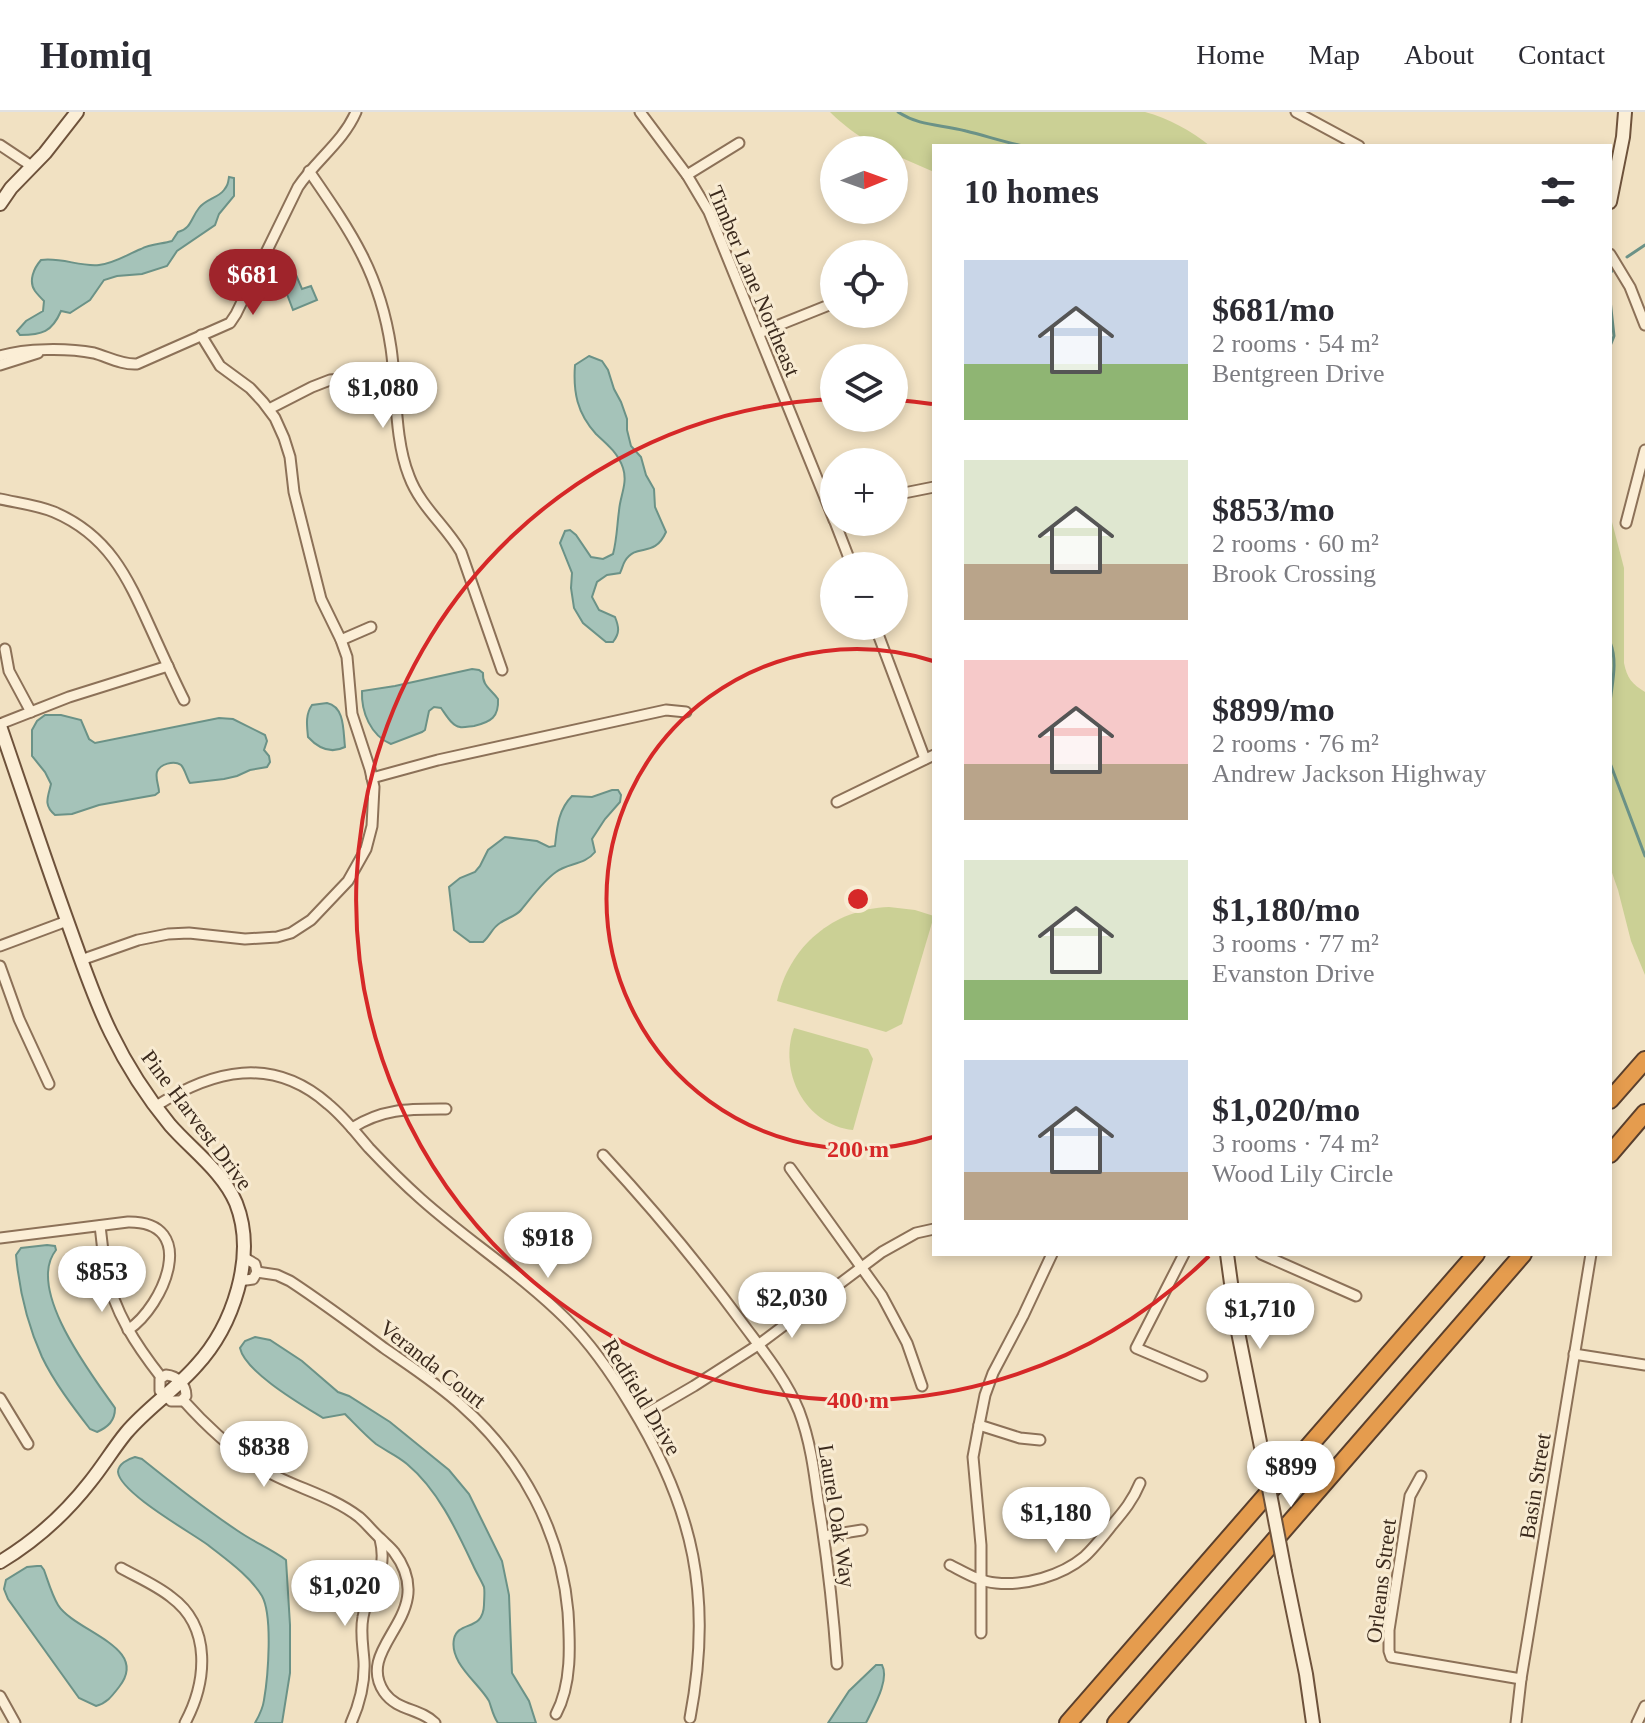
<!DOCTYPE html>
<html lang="en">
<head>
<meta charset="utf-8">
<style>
  :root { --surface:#fff; --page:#f2f2f3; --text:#2b2b33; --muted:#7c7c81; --line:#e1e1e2; --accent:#9f242b }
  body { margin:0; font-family:"Times New Roman",serif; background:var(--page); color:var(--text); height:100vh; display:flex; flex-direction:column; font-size:30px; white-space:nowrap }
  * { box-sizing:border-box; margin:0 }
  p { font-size:26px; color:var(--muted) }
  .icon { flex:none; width:44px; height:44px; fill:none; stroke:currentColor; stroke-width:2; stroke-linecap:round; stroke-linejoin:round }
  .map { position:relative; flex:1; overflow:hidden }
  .panel { position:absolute; left:932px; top:32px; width:680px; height:1112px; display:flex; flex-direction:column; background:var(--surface); border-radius:0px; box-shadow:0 4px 12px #0003 }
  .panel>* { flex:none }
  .needle { width:52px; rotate:89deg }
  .buttons { position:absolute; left:820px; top:24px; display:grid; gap:16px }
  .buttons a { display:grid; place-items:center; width:88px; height:88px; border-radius:50%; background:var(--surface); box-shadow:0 4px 12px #0003; font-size:40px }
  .price { position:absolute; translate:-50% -68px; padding:0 18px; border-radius:28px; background:#fff; color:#222; font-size:26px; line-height:52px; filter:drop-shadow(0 2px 4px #0008) }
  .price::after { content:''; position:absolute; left:50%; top:48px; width:24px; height:18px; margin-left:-12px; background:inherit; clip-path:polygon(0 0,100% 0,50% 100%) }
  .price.active { background:var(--accent); color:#fff }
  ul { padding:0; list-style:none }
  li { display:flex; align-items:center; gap:24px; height:200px; padding:0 32px }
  li span { display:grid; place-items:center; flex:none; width:224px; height:160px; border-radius:0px; color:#555 }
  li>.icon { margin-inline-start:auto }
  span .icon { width:96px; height:96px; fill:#fffc; stroke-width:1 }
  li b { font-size:34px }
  h2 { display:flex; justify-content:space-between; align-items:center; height:96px; padding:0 32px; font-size:34px }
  header { display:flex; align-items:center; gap:48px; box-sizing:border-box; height:112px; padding:0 40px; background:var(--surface); border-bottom:2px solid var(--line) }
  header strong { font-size:38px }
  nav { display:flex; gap:44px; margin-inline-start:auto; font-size:28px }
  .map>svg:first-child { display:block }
</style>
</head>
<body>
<header>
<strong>Homiq</strong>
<nav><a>Home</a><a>Map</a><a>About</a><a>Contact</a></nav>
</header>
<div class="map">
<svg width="1645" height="1611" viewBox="0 0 1645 1611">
  <rect width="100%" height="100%" fill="#f1e1c2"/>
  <g fill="#cbd095">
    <path d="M830,0H1145C1168,6 1192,19 1210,34H934V60L895,43L894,38C874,38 844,14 830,0Z"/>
    <path d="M1610,408L1612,410L1624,456V551C1627,566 1632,572 1645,580V863L1631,829L1618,778L1610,755Z"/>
    <path d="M889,795L915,798L934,804L902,912L886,920L777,889C789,834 833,797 889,795Z"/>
    <path d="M794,916L868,937L873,947L853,1018C805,1013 778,960 794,916Z"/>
  </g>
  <g fill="#a5c3b9" stroke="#6b9287" stroke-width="2">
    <path d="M229,65L234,66V84L219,102L215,113L177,139L167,154L142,162L117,164L104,168L90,188L70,201L61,199C52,220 42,223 20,223L17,219L26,209L43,199L44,189C41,186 38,183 35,179C28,169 34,156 41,148C61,145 80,155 99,153C115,151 126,143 141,137C150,132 162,132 172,129L178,120C191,117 191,106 199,96C206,87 218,86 224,78C228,73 228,71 229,65Z"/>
    <path d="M296,163L302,177L311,174L317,188L293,198L285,177L281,178L278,171Z"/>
    <path d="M589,244L602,249L608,258L614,277L621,290L627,307V318L631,334L641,345L646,363L654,377L655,395L666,420C654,447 637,430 625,449C623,452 622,457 620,461L607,463L597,470L592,485L599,498L615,505C619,515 620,521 613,530H606L583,511L574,496L571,476L572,461L560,431L565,419L570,418L576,423L591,445L603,447L613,442C617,427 617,413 619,399C620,384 628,371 623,356C618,341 607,332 596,322C577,301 573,280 575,253Z"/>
    <path d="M472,557L479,558L483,561C482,574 491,577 498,587C499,605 491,610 474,614C471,614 463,616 460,615C452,614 446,603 441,596L434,595L429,599L425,618L422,620L391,632C371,624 361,600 362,579L395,574Z"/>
    <path d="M327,591C345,595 343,618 345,635C331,642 319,637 308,625C307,614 305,603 312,593Z"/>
    <path d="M45,603H61L81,608L89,627L95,631L219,606L233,607L265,623L267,629L264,638L269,644L270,650L267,655L250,658L237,664L224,667L190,671C187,667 185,657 181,653C174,648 160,652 157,660C155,666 159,674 159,680L155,683L99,693L72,702L55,703C43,693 48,685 51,672L45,660L32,644V618L37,609Z"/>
    <path d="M612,678H618L621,683L620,690L605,707L592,727L595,740C585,753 567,751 556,760C542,770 532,785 521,798C516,804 507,806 500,811C492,816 490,824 483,830H470L454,818L449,775L460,766L475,760L480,754L488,738L505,725L537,729L549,735L555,734C557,716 558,698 572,684L592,685Z"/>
    <path d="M47,1133L55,1134L56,1138C25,1177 92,1263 115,1296C115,1309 108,1315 97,1320L90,1317C73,1295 54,1270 42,1245C28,1214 19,1176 16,1143L21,1136Z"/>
    <path d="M255,1225L270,1228L302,1249L338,1280L349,1284L390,1310L449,1358L469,1382L502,1449L509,1483L512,1561L529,1589L536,1611H498C493,1604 492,1597 489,1589C479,1571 449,1551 454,1527C458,1508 483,1520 484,1493C484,1488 485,1480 484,1475C481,1468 476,1460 473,1453C456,1417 438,1378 407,1352C398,1344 386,1339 376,1332C365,1323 355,1312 345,1302L323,1306C302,1293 245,1260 240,1236L245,1229Z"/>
    <path d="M135,1345L142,1347C173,1372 205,1397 238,1419C254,1430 271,1437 286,1448L290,1513V1561L282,1611H255C259,1604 263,1596 264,1588C268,1565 273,1504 262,1484C250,1464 227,1448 208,1433C192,1421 120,1381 118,1360C118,1352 128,1347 135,1345Z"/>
    <path d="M37,1454H41L44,1458C48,1469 52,1483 58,1493C75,1520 151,1535 119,1575C112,1584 107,1591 96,1594L79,1586L8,1487L4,1477L6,1468L27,1455Z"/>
    <path d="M876,1553H882C890,1568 873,1596 866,1611H828L849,1579Z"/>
  </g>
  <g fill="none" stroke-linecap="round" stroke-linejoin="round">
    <g stroke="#6b9287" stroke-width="3">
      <path d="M898,0C921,15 941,12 966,19C986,24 1004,30 1023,34"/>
      <path d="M1627,145L1645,133"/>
      <path d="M1610,161L1612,159"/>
      <path d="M1610,188L1614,224L1610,234"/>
      <path d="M1610,530C1618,549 1612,571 1610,591"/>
      <path d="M1610,651L1645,744"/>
    </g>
    <g stroke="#8c7158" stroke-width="13">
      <g id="street">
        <path d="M640,0L687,63L709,100L834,408"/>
        <path d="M1296,0L1359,34"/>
        <path d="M0,33L33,55"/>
        <path d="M309,59C351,120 380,161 391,236C397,277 394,326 409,364C420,394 445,413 461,440L502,558"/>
        <path d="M687,63L739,31"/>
        <path d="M1610,142L1630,175L1645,213"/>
        <path d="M894,167L896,166"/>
        <path d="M759,221L834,191"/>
        <path d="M0,244C25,236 68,236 94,241C108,245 122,253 137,252L230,211L236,202L298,75C316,48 343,30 356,0"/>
        <path d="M0,253L38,241"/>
        <path d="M269,297L312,275L330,268L394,262"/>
        <path d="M894,383L934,375"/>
        <path d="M0,387C18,391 37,393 54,400C108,423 127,464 150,515C161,539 172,564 184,588"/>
        <path d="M835,410L852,454"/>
        <path d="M1626,411L1645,338"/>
        <path d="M875,514L925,647"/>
        <path d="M341,528L371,515"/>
        <path d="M5,537L9,559L31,600"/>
        <path d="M0,612L69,585L168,554"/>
        <path d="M372,666L438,648L666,598L686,600"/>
        <path d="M837,690L934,643"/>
        <path d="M0,834L67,809"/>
        <path d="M81,848L138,828L168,822L189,821L245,827L277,825L291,821L311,808L348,769L366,737L372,714L374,675L370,657L352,602L347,545L341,528L321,487L294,380L290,345L284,326L275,306L263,290L250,276L220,254L201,223"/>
        <path d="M0,854L19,907L49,972"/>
        <path d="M156,994C213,958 272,943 328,992C344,1005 356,1021 369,1036C386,1054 403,1071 421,1087C468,1129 522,1163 566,1207C592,1233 612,1262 631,1294C694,1397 713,1486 690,1606"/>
        <path d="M352,1016C383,996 410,997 446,997"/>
        <path d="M603,1043C653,1097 699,1152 743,1212C763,1239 786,1267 799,1299C810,1328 814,1358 818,1388C827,1443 833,1497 837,1552"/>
        <path d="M790,1056L882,1184L907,1231L922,1274"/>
        <path d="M100,1114C102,1129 103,1144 106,1159C114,1200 136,1233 161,1265"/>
        <path d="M0,1126L128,1110C200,1109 164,1194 128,1218"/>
        <path d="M1184,1142L1136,1236L1202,1264"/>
        <path d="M1261,1142L1356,1184"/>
        <path d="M243,1145L255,1152L257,1160"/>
        <path d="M257,1160L277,1163L290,1169C322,1190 353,1213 384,1236C410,1254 438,1272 462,1294C522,1347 561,1420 568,1500C570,1533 572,1572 556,1602"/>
        <path d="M239,1169L253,1167L257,1160"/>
        <path d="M1574,1242L1645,1253"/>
        <path d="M166,1263C177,1264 186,1272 186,1284L181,1289H171L160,1279V1267Z"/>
        <path d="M0,1286L28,1332"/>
        <path d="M183,1288C208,1316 234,1340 266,1359C296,1376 332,1384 359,1405C367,1412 373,1420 381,1427C385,1431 390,1435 394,1440C441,1503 353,1533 384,1580C397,1599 420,1596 435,1611"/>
        <path d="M639,1306L694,1274L758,1233L882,1140L916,1121L934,1117"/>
        <path d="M979,1313L1020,1326L1040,1328"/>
        <path d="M1421,1364L1410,1384L1389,1518V1539L1391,1545L1521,1567"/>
        <path d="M824,1424L862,1418"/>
        <path d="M950,1453C964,1460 980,1470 996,1471C1025,1474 1061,1464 1084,1445C1094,1436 1104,1423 1112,1413C1124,1399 1133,1388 1140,1371"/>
        <path d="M121,1456C137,1465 156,1473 171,1485C212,1515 207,1570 185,1611"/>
        <path d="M981,1521V1433L973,1345L979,1313L985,1283L993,1261L1023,1204L1052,1142"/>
        <path d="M0,1584L15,1611"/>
        <path d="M351,1611C360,1591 365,1571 364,1549C363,1534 360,1520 363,1505C368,1474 389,1463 380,1427"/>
        <path d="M1516,1611L1521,1567L1591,1142"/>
        <path d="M1637,1611L1645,1594"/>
      </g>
    </g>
    <g stroke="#6e523b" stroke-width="16">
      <g id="secondary">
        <path d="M1610,90L1623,25L1625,0"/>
        <path d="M0,92L11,76L45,41L77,0"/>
        <path d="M0,614C23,681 45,748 69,814C82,850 94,887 111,921C127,954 147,985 170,1013C192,1038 223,1060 236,1091C257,1144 233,1214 196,1254C175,1278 147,1296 126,1321C113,1337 103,1354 90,1370C65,1402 35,1429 0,1450"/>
        <path d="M1227,1142L1237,1215L1262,1340"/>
        <path d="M1285,1460L1306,1562L1313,1611"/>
      </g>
    </g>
    <g stroke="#593f2d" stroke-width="20">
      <g id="highway">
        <path d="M1610,988L1645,948"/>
        <path d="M1610,1042L1645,1001"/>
        <path d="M1068,1611L1476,1142"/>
        <path d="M1116,1611L1523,1142"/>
      </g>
    </g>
    <use href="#street" stroke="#fbeed6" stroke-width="9"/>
    <use href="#secondary" stroke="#fbeed6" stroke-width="12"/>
    <use href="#highway" stroke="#e59c4e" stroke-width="16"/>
    <g stroke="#6e523b" stroke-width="16" stroke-linecap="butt">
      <path id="secondary-bridge" d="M1262,1340L1285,1460"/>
    </g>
    <use href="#secondary-bridge" stroke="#fbeed6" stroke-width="12"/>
  </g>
  <g fill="none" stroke="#d62828" stroke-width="4">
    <path d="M933 1025A250 250 0 1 1 933 549"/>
    <path d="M1209 1144A501 501 0 1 1 832 287M897 288A501 501 0 0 1 932 292"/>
  </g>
  <g text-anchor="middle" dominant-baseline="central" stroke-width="6" stroke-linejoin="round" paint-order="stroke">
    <g font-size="22" fill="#3b2a1d" stroke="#f8ebd2">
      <text transform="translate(754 169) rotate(67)">Timber Lane Northeast</text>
      <text transform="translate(197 1008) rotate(53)">Pine Harvest Drive</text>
      <text transform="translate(433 1252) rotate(38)">Veranda Court</text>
      <text transform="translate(642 1285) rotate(59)">Redfield Drive</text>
      <text transform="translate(1535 1374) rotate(-81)">Basin Street</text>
      <text transform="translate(837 1404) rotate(81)">Laurel Oak Way</text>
      <text transform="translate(1381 1469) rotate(-83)">Orleans Street</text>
    </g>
  </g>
  <circle cx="858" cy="787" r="12" fill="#d62828" stroke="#f8ebd2" stroke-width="4"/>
  <g font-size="24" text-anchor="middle" font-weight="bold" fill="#d62828" stroke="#f8ebd2" stroke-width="6" stroke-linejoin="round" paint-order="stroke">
    <text x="858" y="1045">200 m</text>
    <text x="858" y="1296">400 m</text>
  </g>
</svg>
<div class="buttons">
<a><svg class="needle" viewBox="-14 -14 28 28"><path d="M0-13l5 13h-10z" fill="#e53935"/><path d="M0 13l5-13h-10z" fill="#7c7c81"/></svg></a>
<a><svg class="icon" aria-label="locate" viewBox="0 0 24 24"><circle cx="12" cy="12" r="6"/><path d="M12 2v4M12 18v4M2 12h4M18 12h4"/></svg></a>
<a><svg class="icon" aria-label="layers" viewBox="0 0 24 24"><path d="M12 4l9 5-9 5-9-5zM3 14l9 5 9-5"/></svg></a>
<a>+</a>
<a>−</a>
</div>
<b class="price active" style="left:253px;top:205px">$681</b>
<b class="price" style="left:383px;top:318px">$1,080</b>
<b class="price" style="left:548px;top:1168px">$918</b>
<b class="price" style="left:102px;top:1202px">$853</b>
<b class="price" style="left:792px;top:1228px">$2,030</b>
<b class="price" style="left:1260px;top:1239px">$1,710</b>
<b class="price" style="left:264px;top:1377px">$838</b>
<b class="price" style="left:1291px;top:1397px">$899</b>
<b class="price" style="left:1056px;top:1443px">$1,180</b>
<b class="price" style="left:345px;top:1516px">$1,020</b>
<section class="panel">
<h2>10 homes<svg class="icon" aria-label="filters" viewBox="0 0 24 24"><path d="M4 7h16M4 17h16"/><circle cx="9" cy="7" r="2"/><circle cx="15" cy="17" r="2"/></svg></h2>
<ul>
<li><span style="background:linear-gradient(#c9d6e8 65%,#8fb573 0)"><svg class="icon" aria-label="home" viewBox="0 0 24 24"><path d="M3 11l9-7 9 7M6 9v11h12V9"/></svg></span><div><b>$681/mo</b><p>2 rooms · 54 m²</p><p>Bentgreen Drive</p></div></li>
<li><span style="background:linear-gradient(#dfe7d0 65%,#b9a48a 0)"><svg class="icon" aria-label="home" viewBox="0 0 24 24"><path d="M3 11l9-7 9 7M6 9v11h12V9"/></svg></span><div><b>$853/mo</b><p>2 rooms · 60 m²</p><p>Brook Crossing</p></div></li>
<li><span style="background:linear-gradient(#f6c9c9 65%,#b9a48a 0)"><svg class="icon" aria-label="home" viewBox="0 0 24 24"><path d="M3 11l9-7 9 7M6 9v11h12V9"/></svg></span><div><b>$899/mo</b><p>2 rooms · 76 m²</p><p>Andrew Jackson Highway</p></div></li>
<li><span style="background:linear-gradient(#dfe7d0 75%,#8fb573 0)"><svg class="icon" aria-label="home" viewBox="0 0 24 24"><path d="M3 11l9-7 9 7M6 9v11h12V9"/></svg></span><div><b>$1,180/mo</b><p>3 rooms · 77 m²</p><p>Evanston Drive</p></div></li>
<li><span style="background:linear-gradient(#c9d6e8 70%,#b9a48a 0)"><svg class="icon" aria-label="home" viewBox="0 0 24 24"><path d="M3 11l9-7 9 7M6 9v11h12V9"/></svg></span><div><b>$1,020/mo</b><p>3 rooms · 74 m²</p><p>Wood Lily Circle</p></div></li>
</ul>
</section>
</div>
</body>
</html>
